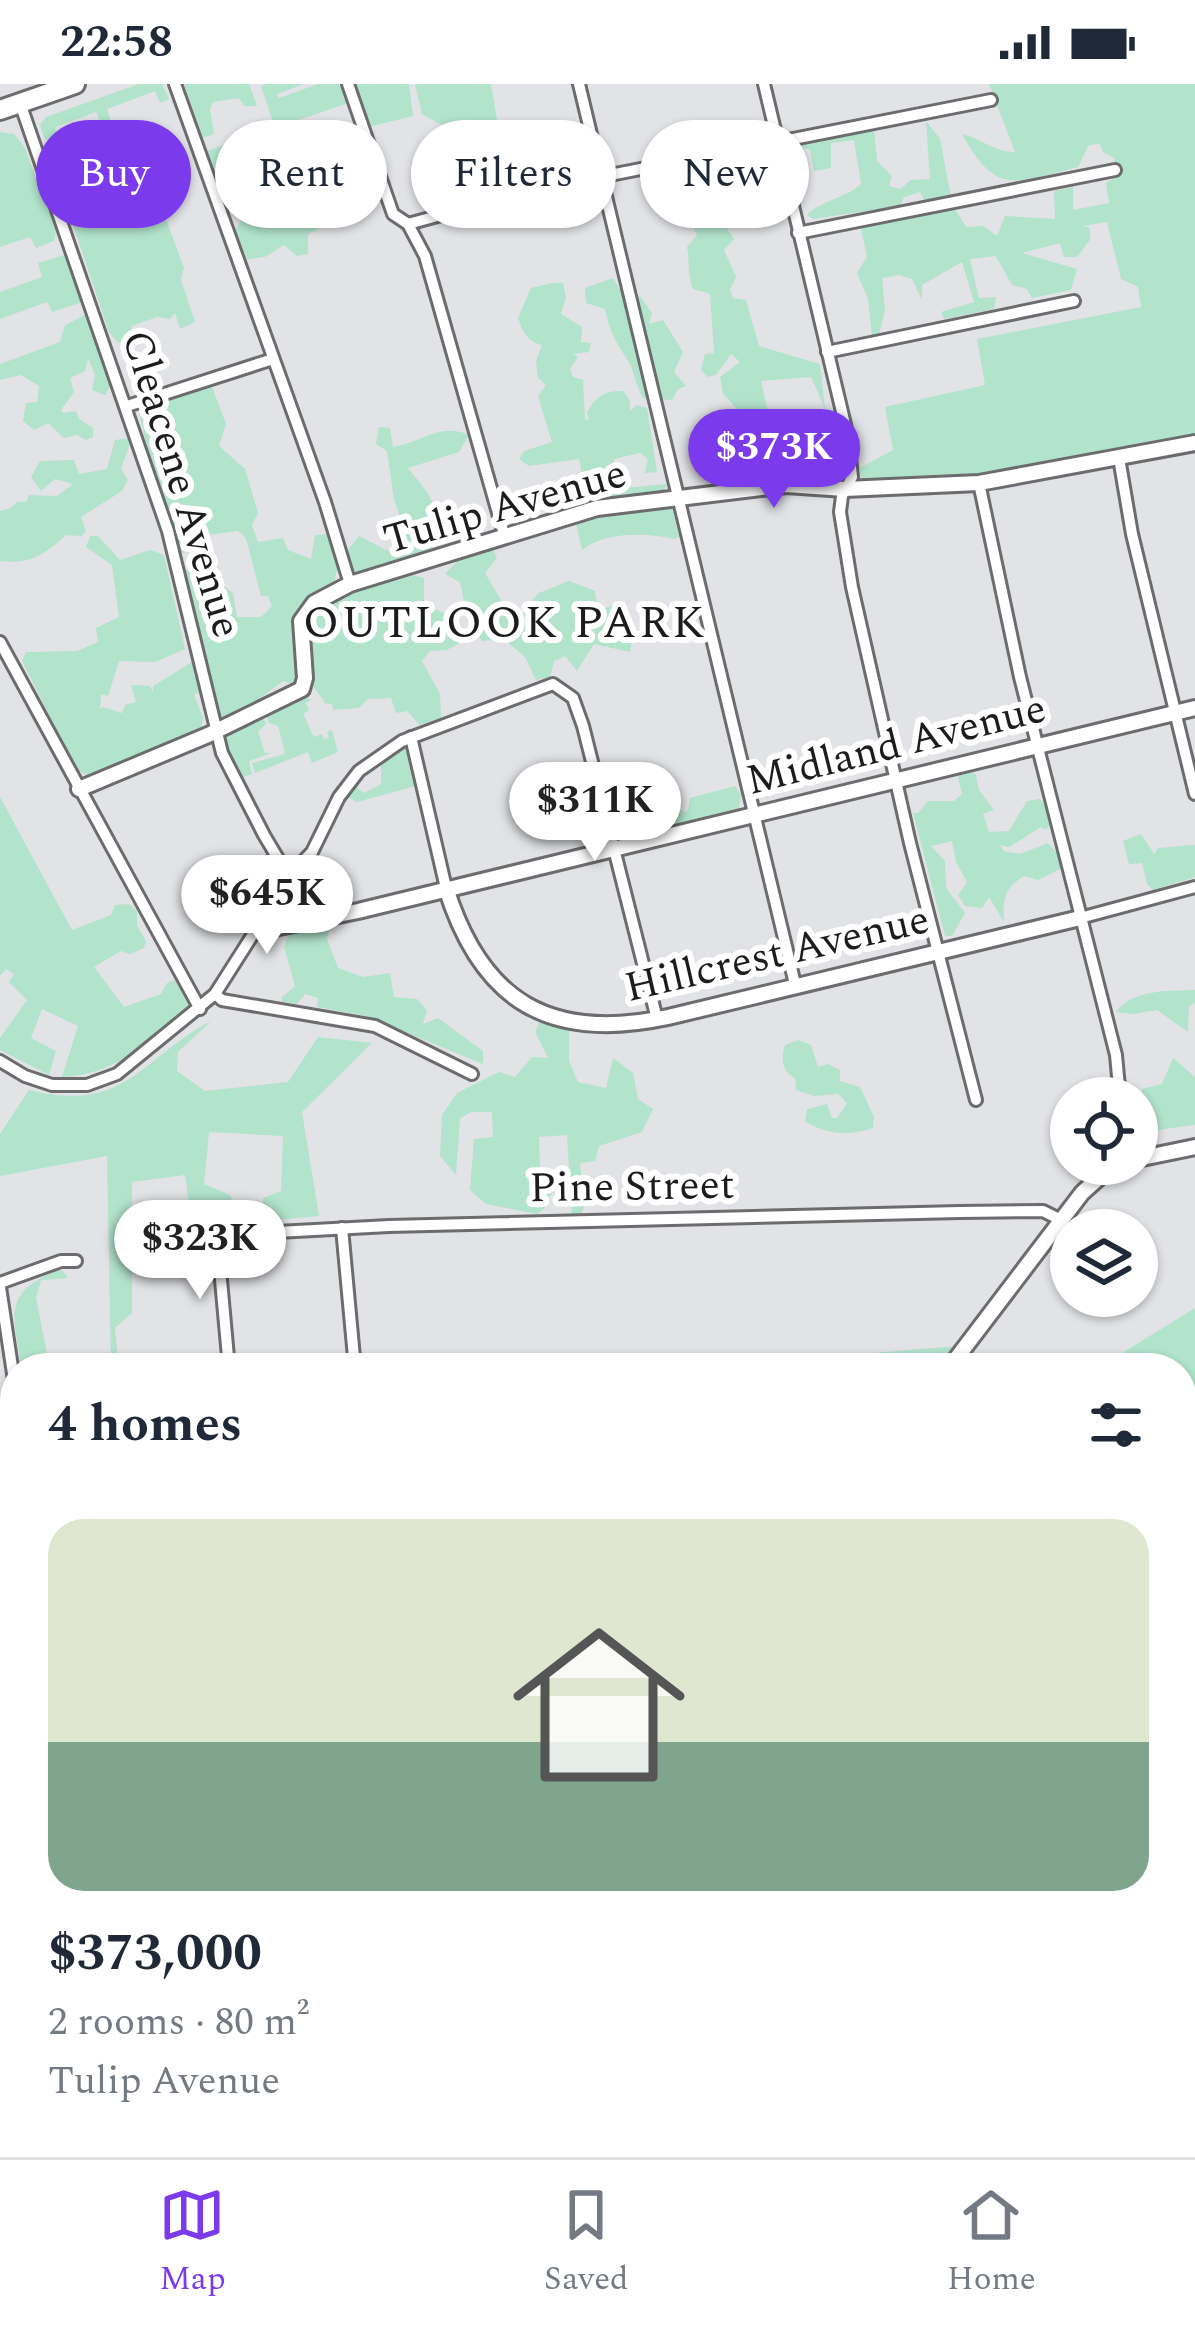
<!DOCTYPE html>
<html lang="en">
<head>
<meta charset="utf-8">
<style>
  :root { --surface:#fff; --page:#f2f2f3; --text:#1f2937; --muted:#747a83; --line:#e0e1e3; --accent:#7c3aed }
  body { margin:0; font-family:Spectral,serif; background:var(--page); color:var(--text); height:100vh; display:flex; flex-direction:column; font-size:45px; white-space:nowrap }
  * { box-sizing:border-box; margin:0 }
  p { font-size:39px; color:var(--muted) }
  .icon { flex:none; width:66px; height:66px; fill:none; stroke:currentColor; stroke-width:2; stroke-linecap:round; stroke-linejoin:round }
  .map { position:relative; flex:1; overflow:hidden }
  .panel { position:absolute; left:0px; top:1269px; width:1197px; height:804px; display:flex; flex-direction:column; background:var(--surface); border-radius:48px 48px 0 0; box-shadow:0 3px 9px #0004 }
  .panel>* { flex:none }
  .hud { position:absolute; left:36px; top:36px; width:1125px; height:108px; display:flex; gap:24px }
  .fabs { position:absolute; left:1050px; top:993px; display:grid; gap:24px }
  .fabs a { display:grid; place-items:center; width:108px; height:108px; border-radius:50%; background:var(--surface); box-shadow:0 3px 9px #0004; font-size:60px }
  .price { position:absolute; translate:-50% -102px; padding:0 27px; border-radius:42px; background:#fff; color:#222; font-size:39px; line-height:78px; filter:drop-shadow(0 3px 6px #0008) }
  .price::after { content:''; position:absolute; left:50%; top:72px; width:36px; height:27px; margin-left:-18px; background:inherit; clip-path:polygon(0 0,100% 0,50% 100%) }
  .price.selected { background:var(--accent); color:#fff }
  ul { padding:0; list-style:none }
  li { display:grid; align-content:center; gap:24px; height:636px; padding:0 48px }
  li+li { border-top:3px solid var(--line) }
  li span { display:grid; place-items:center; height:372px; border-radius:36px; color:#555 }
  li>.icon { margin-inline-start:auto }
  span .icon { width:216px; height:216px; fill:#fffc; stroke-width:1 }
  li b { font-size:51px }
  h2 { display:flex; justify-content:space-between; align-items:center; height:144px; padding:0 48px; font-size:51px }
  .pill { padding:0 42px; border-radius:54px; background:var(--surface); box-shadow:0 3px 9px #0004; font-size:42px; line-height:108px }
  .pill.selected { background:var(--accent); color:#fff }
  .status { display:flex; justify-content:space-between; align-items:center; height:84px; padding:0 60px; background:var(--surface); direction:ltr }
  .status svg { height:33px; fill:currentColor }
  .tab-bar { display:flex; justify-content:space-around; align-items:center; height:168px; border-top:3px solid var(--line); background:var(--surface); font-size:33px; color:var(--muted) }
  .tab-bar a { display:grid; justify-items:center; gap:6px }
  .tab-bar .selected { color:var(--accent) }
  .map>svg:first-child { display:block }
</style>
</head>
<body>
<div class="status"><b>22:58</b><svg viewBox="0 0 49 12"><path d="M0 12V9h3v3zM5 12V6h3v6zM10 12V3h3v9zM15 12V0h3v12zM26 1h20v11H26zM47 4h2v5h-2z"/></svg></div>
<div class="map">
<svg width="1195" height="2073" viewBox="0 0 1195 2073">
  <rect width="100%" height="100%" fill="#e2e3e6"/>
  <g fill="#b2e3cb">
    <path d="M139,0H162L169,15L160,19L155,7L107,25L111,37L101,40L96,28L55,43L57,55L45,56L40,41L46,33Z"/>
    <path d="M184,0H249L257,22H244L239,14L213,18L210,25L214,50L202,54Z"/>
    <path d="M265,0H304L277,10L279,14L318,0H342L348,19L275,44L261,2Z"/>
    <path d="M354,0H409L413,32L369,43Z"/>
    <path d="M415,0H491L507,96L490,91L482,83L483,77L470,55L449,50L445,43L422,30Z"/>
    <path d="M989,0H1195V350L963,393L861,396L860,384L893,366L885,323L985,301L977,255L1141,223L1138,203L1121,195L1107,138L1083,142L1090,144V156L1077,173H1064L1060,159L1022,169L1077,185L1071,206L1032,214L1027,205L1012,201L996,172L970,175L979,214L996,213L994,225L944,235L941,228L974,218L962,178L922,201V216L912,195L899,191L882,194L885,226L879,251L872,253L868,215L857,189L867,173L861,145L876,137L955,125L966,143L983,142L997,152L1005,132L1055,135L1054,107L1073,103V126L1109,119L1106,99L1116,93L1114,74L1103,68L1100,60L1089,61L1078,83C1016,98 997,114 962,50C983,55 993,68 1015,68Z"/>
    <path d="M262,35L274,68L277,50L292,54L303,62L299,74L303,82L316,75L320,80L317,131L322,143L308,150V170L297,172L284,161L265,173L247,175L234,148L242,135L283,127L281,108L289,90L284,76L267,82L269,89L218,107L204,68L250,52L247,41Z"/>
    <path d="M926,37L940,55L951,113L925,118L920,108L904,113L900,122L813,135L807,131C822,116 844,115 861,100L854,56L831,59V84L814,87L810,66L793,60L874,45L877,77L892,92L889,102L900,105L911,96L930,95Z"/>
    <path d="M0,48L14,50L24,62L56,147L54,157L36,164L30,153L0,163Z"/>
    <path d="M58,71H63L68,84L99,74L87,80L91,94L86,97L93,117L102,116L113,145L120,138L163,127L184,184L181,196L195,238L180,245L175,229L170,235L157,233L132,242L130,258L118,259L109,248L53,81Z"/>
    <path d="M696,114L707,117L713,139L724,140L734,155L724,166L736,193L730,206L733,214L746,216L759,262L820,280L825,325L811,293L761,297L774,355L799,392L731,399L738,385L752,384L755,362L749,358L728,365L721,357L705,358L710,354L711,338L726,342L736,339L738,326L723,310L720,293L740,278L731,270L716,291L708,293L701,286L705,270L714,269L710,210L693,205C687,191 690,178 687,163L697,151L684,124Z"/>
    <path d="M65,171L82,218L52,228L47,218L0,235V208L42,193L38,179Z"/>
    <path d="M613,194L623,211L641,213L652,229L649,240L663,236L683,268L674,288L686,302L678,305L672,316L643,314C636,302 633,285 629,278C615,257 611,251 605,225L586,219L585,204Z"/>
    <path d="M552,199H563L566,213L561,230L582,243L581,258L591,259L589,268L573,270L578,273L570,285L573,293L583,296L585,336H589L587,329C595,313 605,306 623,307L630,317V327L637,321L647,324L657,388L645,389L648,375L640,369L614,375V384L622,390L617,391L616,405L667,400L664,406L583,420L591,418L596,409L594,396L582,391L579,375L529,382L519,375L524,367L552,358L538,312L546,301L538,294L536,277L542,261C527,257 523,248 518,234L531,204Z"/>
    <path d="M85,231L111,301L105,311L92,306L95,291L88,274L85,287L70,294L74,308L61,326L63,329L76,327L79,335L93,344V353L86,356L77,351L64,354L48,339L34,346L23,337L26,319L37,318L39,302L21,291L0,296V280L60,258L65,241Z"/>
    <path d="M211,300L226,340L219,362L245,385L258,429L252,441L258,458L283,454L288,466L311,475L315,451L330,450L339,477L334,499C269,529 309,551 296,601L283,597C263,611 248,626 226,636L219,631L185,486L211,478L217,481L224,502L233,509L237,533H261L272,522L268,512H261L246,454L238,447L208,451L203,466L181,469L152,384L139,329L148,321Z"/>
    <path d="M379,343L390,344L393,363C421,359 440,338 469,351L459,368L408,384L428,409L444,445L431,467L355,492L347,467L359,452L392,469L406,471L409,461L394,415L387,367L376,360Z"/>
    <path d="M132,354L121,385L128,396L122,407L81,433L86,448L81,452L66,451C46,470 28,481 0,477V427L9,425L17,418H26L29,411L57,412L73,400L55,395L41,407L31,393L40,377L74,376L79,390L107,385L115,356Z"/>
    <path d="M668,421L672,424L679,453L675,455C647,449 606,447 582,466L575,435Z"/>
    <path d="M90,452H98L120,476L150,466L164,471L185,565L155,578L119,577L108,612L101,610L100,625L103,623L122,629L125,621L136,618L131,601L150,602L153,608V602L192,578L199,609L194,610L203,634L201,644L89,693L76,685L22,577L26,568L77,567L98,558L96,544L119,533L112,481L86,463Z"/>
    <path d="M492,463L497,474L485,489L501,516L519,532L539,509L569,497L595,507L598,526L619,520L634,544L630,568L594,560L577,587L565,572L554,577L550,593L536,596L525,573L504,555L482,557L468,536L460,498L445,490L464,470Z"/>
    <path d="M413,491L424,494V521C442,529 467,533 463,557L447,566L430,567L422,577L440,610L441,634L420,641L407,627L396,629L391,614L368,615L359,624L333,626L332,620L325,619C321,611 313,605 311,597C292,510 347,512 413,491Z"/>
    <path d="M303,611L311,616L305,619L309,626L303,630L314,653L322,650L324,655L329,654L327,648L332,646L338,668L312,679L308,668L255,689L252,679L285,670L278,642L269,639L265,628Z"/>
    <path d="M262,630L266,640L258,648L265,669H271L249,677L252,690L241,694L226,663L227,650Z"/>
    <path d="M407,663L416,702L357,718L346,712L352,700L364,709L381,700V675Z"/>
    <path d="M965,685L976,691L979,706L994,726L983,730L989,748L1009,747L1027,717L1040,715L1048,724L1051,740L1046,746L1041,743L1009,763L1000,761L1004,767L1020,770L1048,759L1058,770L1062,784L1038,796L1024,792C1005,803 1002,816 1004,838L989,813L982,824L965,822L958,811L967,798L956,778L952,757L931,762L945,777L946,804L965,829L952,852H945L913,729H918L928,717H954L962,710L958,693Z"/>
    <path d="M633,691L624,699L632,720C647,710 661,707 679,714V725L684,728L688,726L690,714L735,702L741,711L739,725L626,754L615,740L605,697Z"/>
    <path d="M0,713L72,846L111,831L115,821L129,820L137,827V842L146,857L144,864L130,870L121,867L94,883L124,923L161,910L167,899L175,896L192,924C150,957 116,991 62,993L78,942L42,925L31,954L56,967L49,991L0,966V954L27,916L9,898L14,890L6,885L0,892Z"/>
    <path d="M1141,750L1154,770L1158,764L1195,761V793L1153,806L1147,800L1142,779L1129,780L1123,757Z"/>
    <path d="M331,839L327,855L338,884L363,893L390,889L394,913L417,915L427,926L423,940L438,934L483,967V980L366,932L317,923L318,914L305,910L297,920L283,918L281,914L295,902L284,863L289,849Z"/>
    <path d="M1195,906V918L1189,923L1188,948L1157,926L1134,930L1116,928C1133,905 1168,907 1195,906Z"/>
    <path d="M541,935L569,943V977L578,998L606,1004L613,974L633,989L638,1015L653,1025L642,1048L599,1062L595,1077L580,1079L582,1099L592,1107L580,1132H572L567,1051L539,1053L540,1085L555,1096L554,1107L544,1119L546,1123L537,1130L486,1120L470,1106L474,1055L493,1053L492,1028H471L460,1034L456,1091L440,1072L442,1031L457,1009L499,988L515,993L532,973L548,974L535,948Z"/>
    <path d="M211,937L178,968L177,987L205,1007L288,998L318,953L372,959L302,1028L319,1132L262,1137L263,1114L281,1107L283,1052L209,1048L204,1100L230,1111L238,1128L191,1135L185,1091L132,1098V1229L115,1244L119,1284H111L107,1072L0,1092V1050L29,1006C126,1030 138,976 211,937Z"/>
    <path d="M798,956L811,961L818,983L828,980L840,986V997L860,1003L874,1033L873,1044C849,1052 827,1051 805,1037L807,1025L827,1020L832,1034H837L847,1019L838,1010L814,1012L796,1006L795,994C781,986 781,975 785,961Z"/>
    <path d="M1173,974L1195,993V1041L1142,1048V1005L1162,1000Z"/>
    <path d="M58,1186L63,1187L68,1194L41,1196L36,1214L48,1275L21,1280C13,1228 3,1209 58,1186Z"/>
    <path d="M1195,1224V2073H1067L1056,2058H1182V1284H1098Z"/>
    <path d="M958,1262L941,1284H688Z"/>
    <path d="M225,2058H1007L1022,2073H193Z"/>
  </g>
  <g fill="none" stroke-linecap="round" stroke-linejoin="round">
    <g stroke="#358385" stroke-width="4.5">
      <path d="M1182,1451L1195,1461"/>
      <path d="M598,2073L605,2066L623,2071L640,2058"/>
    </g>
    <g stroke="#6c6c6f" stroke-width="16">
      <g id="minor">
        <path d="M175,0L325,418L350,500"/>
        <path d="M348,0L393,130L408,140L425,172L504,450"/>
        <path d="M579,0L795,900"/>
        <path d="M764,0L848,353L852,393L842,412L840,428L852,503L910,759L976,1016"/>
        <path d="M20,19L168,447L222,669L264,751L283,783L292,789"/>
        <path d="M408,140L529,107L991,16"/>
        <path d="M798,149L1115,86"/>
        <path d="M827,268L1074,217"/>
        <path d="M127,322L273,275"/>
        <path d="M1119,374L1132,450L1195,710"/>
        <path d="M979,399L1020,593L1116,971L1120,1014"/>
        <path d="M0,558L200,925"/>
        <path d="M411,653L446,804"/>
        <path d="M1080,834L1195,803"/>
        <path d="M215,910L222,916L375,942L472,990"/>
        <path d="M0,977L25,992L52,1001H87L117,990L215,910L292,789L312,768L339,713L359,687L402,657L553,600L573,614L583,642L657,935"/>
        <path d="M342,1144L355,1284"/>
        <path d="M203,1152L389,1142L960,1128L1043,1127L1061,1136"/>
        <path d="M217,1152L229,1284"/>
        <path d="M0,1199L61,1177H76"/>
        <path d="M0,1203L15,1303"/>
        <path d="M0,1733L15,1731"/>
        <path d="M0,2043L15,2037"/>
      </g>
    </g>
    <g stroke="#6c6c6f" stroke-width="20">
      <g id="tertiary">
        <path d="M79,705L208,651L302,605L305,594L301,537L314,519L350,500L597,424L786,401L845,405L979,399L1195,359"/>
        <path d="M446,804C482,919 551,958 668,933L1080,834"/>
        <path d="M264,837L274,844L358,827L1195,624"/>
        <path d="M1137,1075L1195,1063"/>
        <path d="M949,1284L1082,1109L1103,1090L1121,1080"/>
        <path d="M0,1547L15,1546"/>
        <path d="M1040,2058L1052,2073"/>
      </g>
    </g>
    <g stroke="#6c6c6f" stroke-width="24">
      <path id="primary" d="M0,26L75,0"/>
    </g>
    <use href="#minor" stroke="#fff" stroke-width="10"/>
    <use href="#tertiary" stroke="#fff" stroke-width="14"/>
    <use href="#primary" stroke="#fff" stroke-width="18"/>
  </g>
  <g text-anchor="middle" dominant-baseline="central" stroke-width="12" stroke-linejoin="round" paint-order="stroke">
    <g font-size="42" fill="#1c1c1d" stroke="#fff">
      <text transform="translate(181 400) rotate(73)">Cleacene Avenue</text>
      <text transform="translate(505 423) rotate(-16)">Tulip Avenue</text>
      <text transform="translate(896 661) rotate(-14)">Midland Avenue</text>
      <text transform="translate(777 870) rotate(-13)">Hillcrest Avenue</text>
      <text transform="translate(632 1103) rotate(-1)">Pine Street</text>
    </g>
    <g font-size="45" letter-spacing="3" fill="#1c1c1d" stroke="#fff">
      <text x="505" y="539">OUTLOOK PARK</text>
    </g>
  </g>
</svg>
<div class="fabs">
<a><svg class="icon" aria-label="locate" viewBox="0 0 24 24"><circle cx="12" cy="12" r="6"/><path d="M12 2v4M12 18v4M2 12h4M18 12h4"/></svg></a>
<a><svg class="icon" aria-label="layers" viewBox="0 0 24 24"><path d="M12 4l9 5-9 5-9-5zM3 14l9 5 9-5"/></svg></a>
</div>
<b class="price selected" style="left:774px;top:427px">$373K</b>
<b class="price" style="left:595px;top:780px">$311K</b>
<b class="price" style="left:267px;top:873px">$645K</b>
<b class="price" style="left:200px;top:1218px">$323K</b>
<div class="hud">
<a class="pill selected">Buy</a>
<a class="pill">Rent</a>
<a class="pill">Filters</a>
<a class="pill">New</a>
</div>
<section class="panel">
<h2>4 homes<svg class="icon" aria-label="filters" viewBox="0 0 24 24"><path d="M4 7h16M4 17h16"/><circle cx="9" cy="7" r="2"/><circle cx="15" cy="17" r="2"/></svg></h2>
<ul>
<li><span style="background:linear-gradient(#dfe7d0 60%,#7fa58c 0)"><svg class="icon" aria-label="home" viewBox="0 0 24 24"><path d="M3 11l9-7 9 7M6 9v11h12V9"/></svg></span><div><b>$373,000</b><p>2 rooms · 80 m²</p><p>Tulip Avenue</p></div></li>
</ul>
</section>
</div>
<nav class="tab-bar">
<a class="selected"><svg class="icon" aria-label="map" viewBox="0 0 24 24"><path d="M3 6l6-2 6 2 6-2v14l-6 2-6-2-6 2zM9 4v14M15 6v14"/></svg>Map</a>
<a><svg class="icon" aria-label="saved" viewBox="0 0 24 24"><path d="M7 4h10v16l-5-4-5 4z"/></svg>Saved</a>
<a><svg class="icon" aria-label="home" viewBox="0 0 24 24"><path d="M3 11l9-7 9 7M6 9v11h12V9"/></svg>Home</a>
</nav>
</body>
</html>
